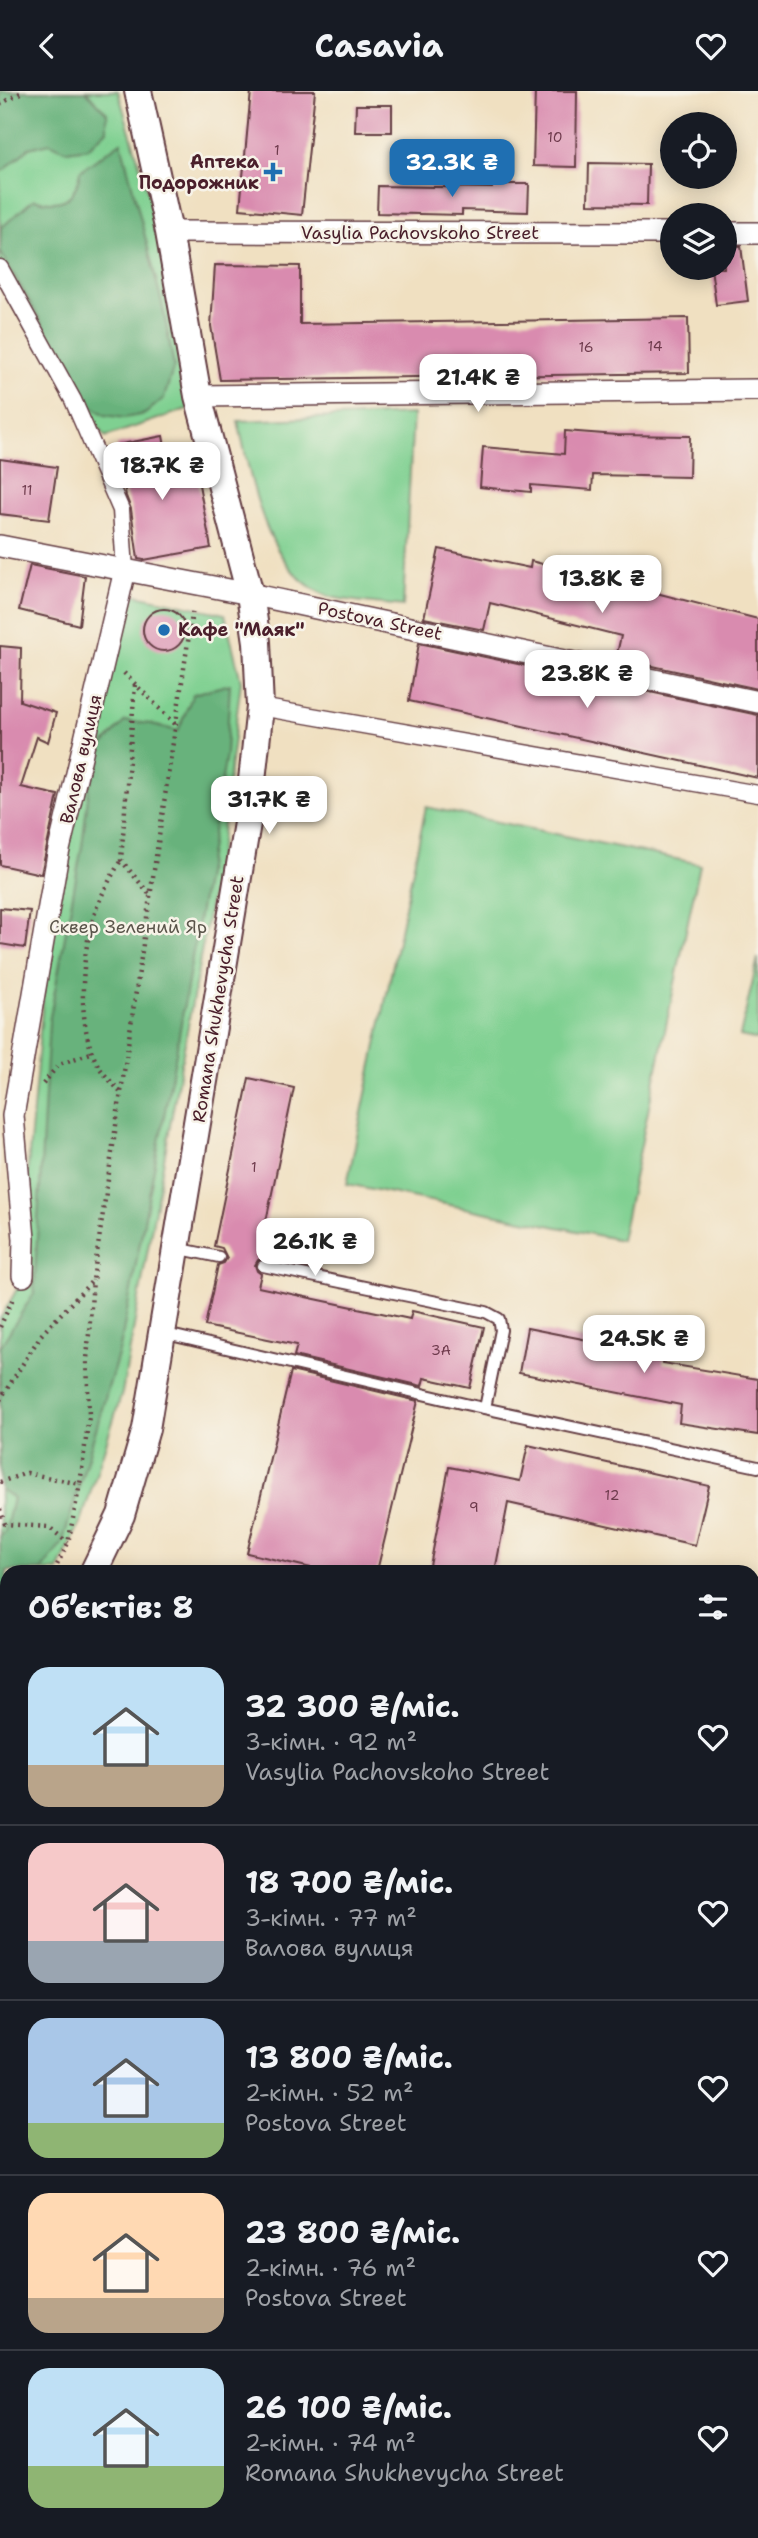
<!DOCTYPE html>
<html lang="uk">
<head>
<meta charset="utf-8">
<style>
  :root { --surface:#171b24; --page:#242831; --text:#f1f3f6; --muted:#9ea1a6; --line:#363941; --accent:#1f6fb2 }
  body { margin:0; font-family:"Shantell Sans",sans-serif; background:var(--page); color:var(--text); height:100vh; display:flex; flex-direction:column; font-size:26px; white-space:nowrap }
  * { box-sizing:border-box; margin:0 }
  p { font-size:23px; color:var(--muted) }
  .icon { flex:none; width:38px; height:38px; fill:none; stroke:currentColor; stroke-width:2; stroke-linecap:round; stroke-linejoin:round }
  .map { position:relative; flex:1; overflow:hidden }
  .drawer { position:absolute; left:0px; top:1474px; width:760px; height:975px; display:flex; flex-direction:column; background:var(--surface); border-radius:21px 21px 0 0; box-shadow:0 4px 18px #0003 }
  .drawer>* { flex:none }
  .controls { position:absolute; left:660px; top:21px; display:grid; gap:14px }
  .controls a { display:grid; place-items:center; width:77px; height:77px; border-radius:50%; background:var(--surface); box-shadow:0 4px 18px #0003; font-size:35px }
  .price { position:absolute; translate:-50% -60px; padding:0 16px; border-radius:14px; background:#fff; color:#222; font-size:23px; line-height:46px; filter:drop-shadow(0 2px 4px #0008) }
  .price::after { content:''; position:absolute; left:50%; top:42px; width:21px; height:16px; margin-left:-10px; background:inherit; clip-path:polygon(0 0,100% 0,50% 100%) }
  .price.current { background:var(--accent); color:#fff }
  ul { padding:0; list-style:none }
  li { display:flex; align-items:center; gap:21px; height:175px; padding:0 28px }
  li+li { border-top:2px solid var(--line) }
  li span { display:grid; place-items:center; flex:none; width:196px; height:140px; border-radius:21px; color:#555 }
  li>.icon { margin-inline-start:auto }
  span .icon { width:84px; height:84px; fill:#fffc; stroke-width:1 }
  li b { font-size:30px }
  h2 { display:flex; justify-content:space-between; align-items:center; height:84px; padding:0 28px; font-size:30px }
  header { display:flex; justify-content:space-between; align-items:center; height:91px; padding:0 28px; background:var(--surface); font-size:32px; font-weight:700 }
  .map>svg:first-child { display:block }
</style>
</head>
<body>
<header><svg class="icon" aria-label="back" viewBox="0 0 24 24"><path d="M15 5l-7 7 7 7"/></svg>Casavia<svg class="icon" aria-label="heart" viewBox="0 0 24 24"><path d="M12 20l-8-8c-3-5 5-10 8-4 3-6 11-1 8 4z"/></svg></header>
<div class="map">
<svg width="758" height="2447" viewBox="0 0 758 2447">
  <rect width="100%" height="100%" fill="#f7f3e8"/>
  <filter id="ink" filterUnits="userSpaceOnUse"><feTurbulence type="fractalNoise" baseFrequency=".0143" numOctaves="2"/><feDisplacementMap in="SourceGraphic" scale="14" xChannelSelector="R" yChannelSelector="G"/><feConvolveMatrix kernelMatrix="1 2 1 2 8 2 1 2 1" color-interpolation-filters="sRGB"/></filter>
  <filter id="wash" filterUnits="userSpaceOnUse"><feTurbulence type="fractalNoise" baseFrequency=".00686" numOctaves="4" result="noise"/><feDisplacementMap in="SourceGraphic" scale="28" xChannelSelector="R" yChannelSelector="G"/><feGaussianBlur stdDeviation="1.57" result="paint"/><feColorMatrix in="noise" values="0 0 0 0 0 0 0 0 0 0 0 0 0 0 0 0 0 1.4 0 .05"/><feComposite in="paint" operator="in"/></filter>
  <g filter="url(#wash)">
    <rect width="100%" height="100%" fill="#f0e0c1"/>
    <g fill="#7fd091" stroke="#64785e" stroke-width="2">
      <path d="M0,0H118L162,149L190,317L105,346L0,177Z"/>
      <path d="M413,323L403,515C382,512 347,511 328,505C265,482 251,386 238,330Z"/>
      <path d="M132,503L225,523L241,590L221,751L122,1302L82,1428L58,1480H7V1532L0,1531V1228L17,1198L51,818L116,536Z"/>
      <path d="M426,716L700,773L621,1149L347,1093Z"/>
      <path d="M758,867V949L740,945Z"/>
    </g>
    <g fill="#67b27b" stroke="#586853" stroke-width="2">
      <path d="M0,0H86L107,22V39L88,57L67,60L50,52L29,57L4,79L0,80Z"/>
      <path d="M121,51L162,212L174,275L164,307L145,323L124,327L105,324L89,313L0,160L1,137L34,108C61,116 76,109 80,80Z"/>
      <path d="M230,593L226,664L176,962L120,1257L62,1453L41,1480H7V1504L0,1503V1444L5,1441L13,1407L0,1398V1256L34,1202L49,931L82,755L93,665L125,630L151,633L178,640L193,603Z"/>
    </g>
    <g id="blocks">
      <g fill="#d98baf">
        <path d="M251,0H315L302,124L240,118Z"/>
        <path d="M535,0H577L576,76L533,75Z"/>
        <path d="M356,14H392V41H355Z"/>
        <path d="M589,72L648,73L647,114L588,113Z"/>
        <path d="M492,93H529L528,121L462,119V124L377,122L378,95L492,97Z"/>
        <path d="M724,155H741L748,210L716,214L711,177H724Z"/>
        <path d="M215,174L300,175V233L688,227L689,282L220,289L211,235Z"/>
        <path d="M565,340L617,344L690,345L689,386L593,384L592,399L531,394V401L480,396L483,356L564,363Z"/>
        <path d="M163,345L171,388L197,383L211,457L144,469L138,468L131,418L126,405L117,354Z"/>
        <path d="M0,368L57,376L49,429L0,423Z"/>
        <path d="M439,458L530,477L531,470L758,528V598L616,567L621,545L490,512L484,539L424,527Z"/>
        <path d="M30,474L85,485L79,534L19,519Z"/>
        <circle cx="164" cy="539" r="21"/>
        <path d="M419,552L758,624V687L409,610Z"/>
        <path d="M0,555L21,557L20,610L56,622L48,651L37,646L21,696L58,704L41,783L0,774Z"/>
        <path d="M0,817L30,820L25,857L0,853Z"/>
        <path d="M249,987L294,997L259,1164L265,1165V1167L258,1169L255,1174L257,1180L261,1183L258,1196L410,1228L412,1220L484,1236L470,1297L424,1287L422,1295L294,1265L297,1254L205,1235L218,1174L224,1172L227,1167L222,1157L214,1155Z"/>
        <path d="M607,1232L669,1244L663,1272L758,1288V1344L679,1332L681,1314L519,1282L527,1237L603,1252Z"/>
        <path d="M291,1280L418,1310L377,1480H324L247,1462Z"/>
        <path d="M528,1354L709,1395L695,1454L508,1412L495,1480H429L449,1376L520,1390Z"/>
      </g>
    </g>
  </g>
  <g filter="url(#ink)">
    <use href="#blocks" fill-opacity="0" stroke="#633c42" stroke-width="2"/>
    <g fill="none" stroke-linecap="round" stroke-linejoin="round">
      <g stroke="#633c42" stroke-width="14">
        <g id="service">
          <path d="M176,1157L219,1166"/>
          <path d="M263,1175L486,1221L499,1228L501,1239L485,1317"/>
          <path d="M162,1242L465,1313L758,1376"/>
        </g>
      </g>
      <g stroke="#633c42" stroke-width="19">
        <g id="pedestrian">
          <path d="M0,177L73,309L121,419L125,479"/>
          <path d="M260,616L758,703"/>
        </g>
      </g>
      <g stroke="#633c42" stroke-width="24">
        <g id="minor">
          <path d="M169,141L672,142"/>
          <path d="M724,142H758"/>
          <path d="M198,305L758,299"/>
          <path d="M0,455L250,503L758,611"/>
          <path d="M23,1185L24,1148L13,1025L58,763L125,479"/>
          <path d="M752,2043L758,2044"/>
          <path d="M0,2327L7,2316"/>
          <path d="M340,2447L342,2441"/>
          <path d="M705,2447L708,2441"/>
        </g>
      </g>
      <g stroke="#633c42" stroke-width="30">
        <g id="tertiary">
          <path d="M94,1480L121,1424L146,1338L248,726L260,616L257,551L250,503L198,305L169,141L138,0"/>
          <path d="M0,1671L7,1657"/>
        </g>
      </g>
      <g stroke="#633c42" stroke-width="33">
        <g id="secondary">
          <path d="M752,1790L758,1788"/>
          <path d="M0,1809L7,1813"/>
          <path d="M752,2321L758,2325"/>
        </g>
      </g>
      <g stroke="#633c42" stroke-width="4.5" stroke-dasharray="2 5" stroke-linecap="butt">
        <path d="M0,13L24,0"/>
        <path d="M124,582L177,635"/>
        <path d="M135,594L121,769L150,804"/>
        <path d="M43,993L59,973L94,961"/>
        <path d="M120,1001C114,993 105,985 99,976C76,937 81,869 93,828C99,807 110,788 121,769"/>
        <path d="M0,1236L14,1205"/>
        <path d="M0,1309L41,1244L93,1189L193,517"/>
        <path d="M0,1391L27,1382L80,1393L89,1325L87,1269L93,1189"/>
        <path d="M0,1418L5,1433L49,1436L68,1452"/>
        <path d="M54,1480L68,1452L80,1393"/>
        <path d="M0,1520L7,1522"/>
      </g>
      <use href="#service" stroke="#fff" stroke-width="10"/>
      <use href="#pedestrian" stroke="#fff" stroke-width="16"/>
      <use href="#minor" stroke="#fff" stroke-width="21"/>
      <use href="#tertiary" stroke="#fff" stroke-width="26"/>
      <use href="#secondary" stroke="#fff" stroke-width="30"/>
    </g>
  </g>
  <g fill="#1f6fb2" stroke="#f7f3e8" stroke-width="2.5">
    <path d="M269.5 70.5h7v7h7v7h-7v7h-7v-7h-7v-7h7z"/>
    <circle cx="164" cy="539" r="7"/>
  </g>
  <g text-anchor="middle" dominant-baseline="central" stroke-width="5" stroke-linejoin="round" paint-order="stroke">
    <g font-size="14" fill="#6e3a4c">
      <text x="555" y="46">10</text>
      <text x="277" y="59">1</text>
      <text x="655" y="255">14</text>
      <text x="586" y="256">16</text>
      <text x="27" y="399">11</text>
      <text x="254" y="1076">1</text>
      <text x="441" y="1259">3А</text>
      <text x="612" y="1404">12</text>
      <text x="474" y="1416">9</text>
    </g>
    <g font-size="18" font-weight="bold" fill="#4a1f2b" stroke="#f7f3e8" text-anchor="end">
      <text x="259" y="71">Аптека<tspan x="259" dy="21">Подорожник</tspan></text>
      <text x="178" y="539" text-anchor="start">Кафе "Маяк"</text>
    </g>
    <g font-size="18" fill="#4a1f2b" stroke="#f7f3e8">
      <text x="420" y="142">Vasylia Pachovskoho Street</text>
      <text transform="translate(380 530) rotate(12)">Postova Street</text>
      <text transform="translate(81 668) rotate(-77)">Валова вулиця</text>
      <text transform="translate(218 908) rotate(-81)">Romana Shukhevycha Street</text>
    </g>
    <g font-size="18" fill="#5a544a" stroke="#f7f3e8">
      <text x="128" y="836">Сквер Зелений Яр</text>
    </g>
  </g>
</svg>
<div class="controls">
<a><svg class="icon" aria-label="locate" viewBox="0 0 24 24"><circle cx="12" cy="12" r="6"/><path d="M12 2v4M12 18v4M2 12h4M18 12h4"/></svg></a>
<a><svg class="icon" aria-label="layers" viewBox="0 0 24 24"><path d="M12 4l9 5-9 5-9-5zM3 14l9 5 9-5"/></svg></a>
</div>
<b class="price current" style="left:452px;top:108px">32.3K ₴</b>
<b class="price" style="left:478px;top:323px">21.4K ₴</b>
<b class="price" style="left:162px;top:411px">18.7K ₴</b>
<b class="price" style="left:602px;top:524px">13.8K ₴</b>
<b class="price" style="left:587px;top:619px">23.8K ₴</b>
<b class="price" style="left:269px;top:745px">31.7K ₴</b>
<b class="price" style="left:315px;top:1187px">26.1K ₴</b>
<b class="price" style="left:644px;top:1284px">24.5K ₴</b>
<section class="drawer">
<h2>Об’єктів: 8<svg class="icon" aria-label="filters" viewBox="0 0 24 24"><path d="M4 7h16M4 17h16"/><circle cx="9" cy="7" r="2"/><circle cx="15" cy="17" r="2"/></svg></h2>
<ul>
<li><span style="background:linear-gradient(#bfe0f5 70%,#b9a48a 0)"><svg class="icon" aria-label="home" viewBox="0 0 24 24"><path d="M3 11l9-7 9 7M6 9v11h12V9"/></svg></span><div><b>32 300 ₴/міс.</b><p>3-кімн. · 92 m²</p><p>Vasylia Pachovskoho Street</p></div><svg class="icon" aria-label="heart" viewBox="0 0 24 24"><path d="M12 20l-8-8c-3-5 5-10 8-4 3-6 11-1 8 4z"/></svg></li>
<li><span style="background:linear-gradient(#f6c9c9 70%,#9aa5b1 0)"><svg class="icon" aria-label="home" viewBox="0 0 24 24"><path d="M3 11l9-7 9 7M6 9v11h12V9"/></svg></span><div><b>18 700 ₴/міс.</b><p>3-кімн. · 77 m²</p><p>Валова вулиця</p></div><svg class="icon" aria-label="heart" viewBox="0 0 24 24"><path d="M12 20l-8-8c-3-5 5-10 8-4 3-6 11-1 8 4z"/></svg></li>
<li><span style="background:linear-gradient(#a9c7e8 75%,#8fb573 0)"><svg class="icon" aria-label="home" viewBox="0 0 24 24"><path d="M3 11l9-7 9 7M6 9v11h12V9"/></svg></span><div><b>13 800 ₴/міс.</b><p>2-кімн. · 52 m²</p><p>Postova Street</p></div><svg class="icon" aria-label="heart" viewBox="0 0 24 24"><path d="M12 20l-8-8c-3-5 5-10 8-4 3-6 11-1 8 4z"/></svg></li>
<li><span style="background:linear-gradient(#ffd9b3 75%,#b9a48a 0)"><svg class="icon" aria-label="home" viewBox="0 0 24 24"><path d="M3 11l9-7 9 7M6 9v11h12V9"/></svg></span><div><b>23 800 ₴/міс.</b><p>2-кімн. · 76 m²</p><p>Postova Street</p></div><svg class="icon" aria-label="heart" viewBox="0 0 24 24"><path d="M12 20l-8-8c-3-5 5-10 8-4 3-6 11-1 8 4z"/></svg></li>
<li><span style="background:linear-gradient(#bfe0f5 70%,#8fb573 0)"><svg class="icon" aria-label="home" viewBox="0 0 24 24"><path d="M3 11l9-7 9 7M6 9v11h12V9"/></svg></span><div><b>26 100 ₴/міс.</b><p>2-кімн. · 74 m²</p><p>Romana Shukhevycha Street</p></div><svg class="icon" aria-label="heart" viewBox="0 0 24 24"><path d="M12 20l-8-8c-3-5 5-10 8-4 3-6 11-1 8 4z"/></svg></li>
</ul>
</section>
</div>
</body>
</html>
